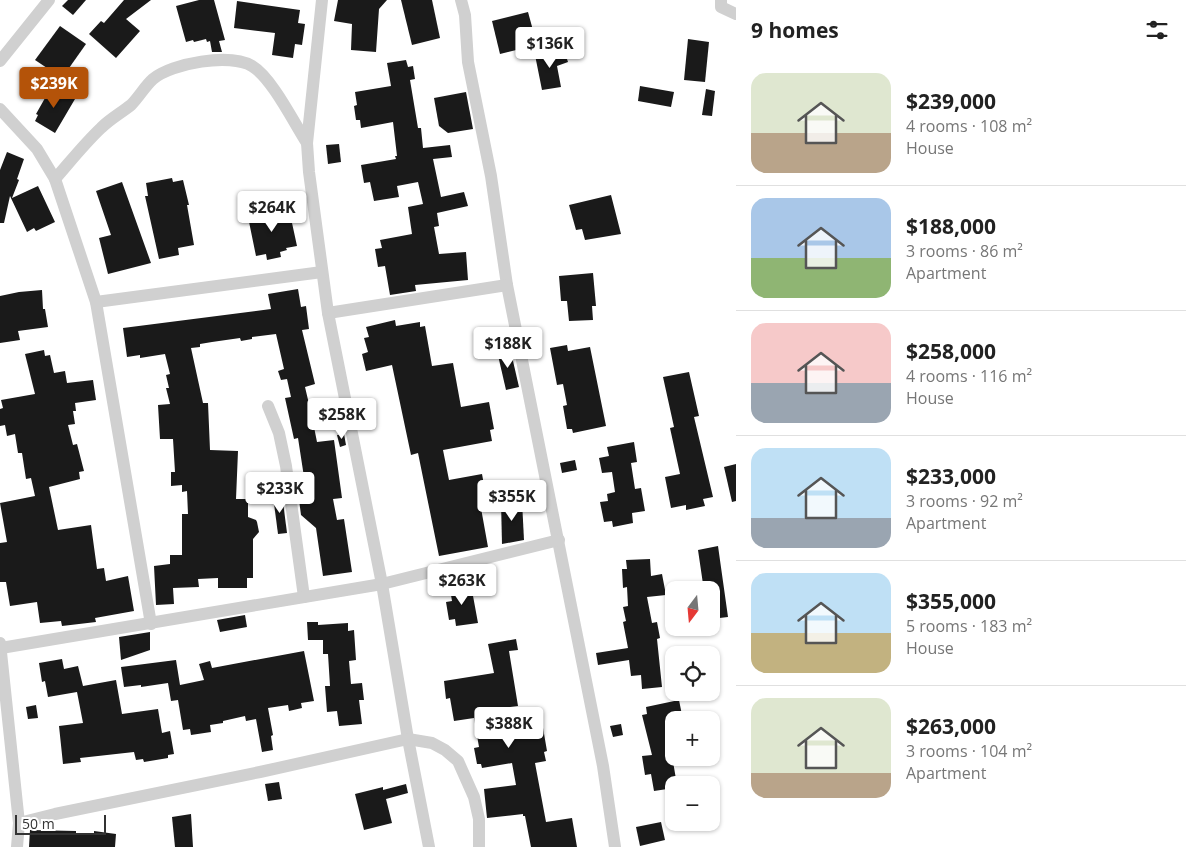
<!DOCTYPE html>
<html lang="en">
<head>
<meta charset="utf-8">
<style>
  :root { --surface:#fff; --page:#f6f6f6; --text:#222; --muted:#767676; --line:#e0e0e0; --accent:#b45309 }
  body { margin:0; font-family:"Open Sans",sans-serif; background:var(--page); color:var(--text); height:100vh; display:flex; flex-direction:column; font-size:19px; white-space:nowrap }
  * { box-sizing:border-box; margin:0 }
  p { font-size:16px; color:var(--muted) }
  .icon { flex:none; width:28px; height:28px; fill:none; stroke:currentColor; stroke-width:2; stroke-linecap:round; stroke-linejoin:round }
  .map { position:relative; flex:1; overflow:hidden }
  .side { display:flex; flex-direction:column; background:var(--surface); width:450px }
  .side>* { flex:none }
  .needle { width:32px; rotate:196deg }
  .controls { position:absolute; left:665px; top:581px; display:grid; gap:10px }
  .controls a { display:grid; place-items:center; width:55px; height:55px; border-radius:10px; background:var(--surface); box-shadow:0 1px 4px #0004; font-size:25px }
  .scale { position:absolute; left:15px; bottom:12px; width:91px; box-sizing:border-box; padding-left:5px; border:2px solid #333; border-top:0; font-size:14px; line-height:18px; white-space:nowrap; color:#333; -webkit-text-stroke:4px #fff; paint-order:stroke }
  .price { position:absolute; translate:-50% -42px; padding:0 11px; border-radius:5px; background:#fff; color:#222; font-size:16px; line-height:32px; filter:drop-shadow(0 1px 2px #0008) }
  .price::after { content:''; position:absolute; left:50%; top:30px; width:15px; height:11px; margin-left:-8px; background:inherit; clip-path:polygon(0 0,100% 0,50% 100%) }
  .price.current { background:var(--accent); color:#fff }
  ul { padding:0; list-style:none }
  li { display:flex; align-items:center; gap:15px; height:125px; padding:0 15px }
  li+li { border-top:1px solid var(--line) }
  li span { display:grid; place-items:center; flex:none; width:140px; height:100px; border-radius:15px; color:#555 }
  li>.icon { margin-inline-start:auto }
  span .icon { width:60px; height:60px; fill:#fffc; stroke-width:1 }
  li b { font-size:21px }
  h2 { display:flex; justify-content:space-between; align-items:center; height:60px; padding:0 15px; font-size:21px }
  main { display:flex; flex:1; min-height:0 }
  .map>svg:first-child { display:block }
</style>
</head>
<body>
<main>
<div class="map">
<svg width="736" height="847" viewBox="0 0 736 847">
  <rect width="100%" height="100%" fill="#fff"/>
  <g fill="#1a1a1a">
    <path d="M68,0H86L73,15L62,6Z"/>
    <path d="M124,0H151L126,19L140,31L116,58L89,34L101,21L104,23Z"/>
    <path d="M199,0H214L225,40L219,41L222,52H212L210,41L207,42L206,39L194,42L193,40L186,42L176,6Z"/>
    <path d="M338,0H387L379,9L376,52L351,50L352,24L334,21Z"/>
    <path d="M401,0H432L440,38L412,45Z"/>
    <path d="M237,1L300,10L298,23L305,24L302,45L295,44L293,58L272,55L275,33L234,28Z"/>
    <path d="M528,12L537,45L500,54L492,21Z"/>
    <path d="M60,26L86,44L62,78L35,60Z"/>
    <path d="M688,39L709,42L705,82L684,80Z"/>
    <path d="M554,52L555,56L565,53L568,62L557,66L561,87L542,90L535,55Z"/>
    <path d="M406,60L408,67L413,66L415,79L410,80L418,128H421L423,148L450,145L452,157L433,159L441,197L464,192L468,206L437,213L439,226L434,227L439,254L466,252L468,280L415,285L416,291L390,295L385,266L378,267L375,249L382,248L380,240L412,234L408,207L423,204L418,182L397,186L399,197L374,201L370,182L364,183L361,165L396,159L395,156H397L393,122L361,128L360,120H356L354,106L357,105L355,92L391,86L387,63Z"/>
    <path d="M640,86L674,92L671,107L638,101Z"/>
    <path d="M55,87L75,99L55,133L35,121L38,115L36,114L49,91L51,93Z"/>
    <path d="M706,89L715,91L712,116L702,115Z"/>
    <path d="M466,92L473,129L448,133L439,126L434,98Z"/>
    <path d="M339,144L341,162L328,164L326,145Z"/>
    <path d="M7,152L24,159L17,179L19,180L12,198L38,186L55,222L36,231L34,228L27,232L10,196L4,223H0V170Z"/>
    <path d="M172,178L173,182L183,180L189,205H187L194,245L178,248L179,255L159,259L145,196H148L146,183Z"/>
    <path d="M122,182L151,263L108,274L99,238L111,235L96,191Z"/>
    <path d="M611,195L621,234L585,240L582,229L576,230L569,205Z"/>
    <path d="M289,209L297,246L286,248L287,250L280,252L281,257L267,260L266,254L256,256L248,217Z"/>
    <path d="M593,273L596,306H592L593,320L569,321L567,301H561L559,276Z"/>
    <path d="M298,289L301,307L306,306L309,329L302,330L315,384L305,387L309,404L313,403L316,416L312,417L317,442L334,440L342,498L333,499L337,520L344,519L352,572L323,576L316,528L301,515L298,492L306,490L298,438L294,439L285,398L291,397L287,379L281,380L278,371L284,369L276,334L252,337V339L241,341L240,338L212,342L200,344V347L191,348L203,403H208L210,450L238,451L236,499H248V517L256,520L257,522L259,532L253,539V578H247V588H218V578L198,579L199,587L173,588L174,604L156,605L154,566L170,564V555H182V514H188L187,491L182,492V485L171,486V472H175L173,439H160L158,405L170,404L166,388H169L166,375L170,374L165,354L140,358V355L127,357L123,328L271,309L268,294Z"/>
    <path d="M42,290L43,309H45L48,327L18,331L20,340L0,343V296L19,292Z"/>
    <path d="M395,320L396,326L420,322V327L425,326L432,366L453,363L461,407L489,402L494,429L490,430L492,441L443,450L449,480L482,474L486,496L479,497L488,547L439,556L418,453L411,455L392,365L366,371L362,354L368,352L364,338L369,337L366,327Z"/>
    <path d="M567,345L568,351L590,347L606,426L573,433L572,429H567L563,406L567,405L563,384L557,385L550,348Z"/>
    <path d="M510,348L519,387L506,390L497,351Z"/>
    <path d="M44,350L45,356L50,355L54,373L65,371L67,383L93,380L96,400L75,403L76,411H73L75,424L68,425L73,445L77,444L84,471L79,472L80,479L49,487L58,530L91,525L97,569L104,568L106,581L128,576L134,611L95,618L96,622L62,626L61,621L40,623L37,602L10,606L6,582H0V543L7,542L0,503L35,496L31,478L26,479L22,453H18L15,434L7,436L5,425L0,426V409L3,408L1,400L35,394L25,354Z"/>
    <path d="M689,372L699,416L694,417L713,497L703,499L705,506L686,510V505L671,508L665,477L680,474L670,428L674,427L663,377Z"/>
    <path d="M344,434L346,445L340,447L337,435Z"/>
    <path d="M634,442L637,462L631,463L635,489L641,488L645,511L632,513L633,523L613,527L612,521L604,522L600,502L608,501L607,494L615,492L612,472L602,473L599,458L609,456L607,447Z"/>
    <path d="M575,460L577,470L562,473L560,463Z"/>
    <path d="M736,464V501L732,502L724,467Z"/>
    <path d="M282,494L287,533L278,534L273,496Z"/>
    <path d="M501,501H522L524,540L502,544Z"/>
    <path d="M718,546L728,617L711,619V583L703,584L698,550Z"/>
    <path d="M650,559L651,576L662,574L666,595L647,597L652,623L657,622L660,638L657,639L662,687L642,689L641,675L631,676L629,660L598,665L596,653L628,648L623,622L626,621L623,607L628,606L627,587L623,588L622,569H627L626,560Z"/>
    <path d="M471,585L478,623L456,626L455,619L449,620L446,602L452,601L450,589Z"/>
    <path d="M245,615L247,627L220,632L217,620Z"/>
    <path d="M307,622H318V625L348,623V631L354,630L356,660L349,661L351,684L362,683L364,700H359L362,724L339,726L337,711L327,712L325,686H330L328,654H323V640H308Z"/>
    <path d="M150,632V650L121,660L119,637Z"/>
    <path d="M516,639L518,650L509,651L518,706L486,710L489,730L497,728L498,730L542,722L547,751L544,752L546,761L535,763L546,822L572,818L577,847H531L525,816H523V814L487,818L484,789L516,785L512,763L482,768L481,764H477L474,748L479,747L474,718L454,721L450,698L446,699L444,681L494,673L488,644Z"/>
    <path d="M304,651L314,701L301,703L302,708L289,711L288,705L268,708L273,735L271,736L273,750L262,752L256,719L246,721L245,716L223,721V723L210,725L211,732L191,735L190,729L183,730L178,700L171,701L168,683L141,687V685L124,687L121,667L176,660L180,685L204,680L199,664L210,661L212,668Z"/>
    <path d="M62,659L64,669L78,666L83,686L116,680L122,714L158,709L162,733L170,731L174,754L168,755V758L144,762L143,759L136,760L134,752L80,758L81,762L63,764L59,726L83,723L77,692L48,697L45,681L42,682L39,663Z"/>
    <path d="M679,700L683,720H674V737L669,738L677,785H674V788L654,791L651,774L645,775L642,756L652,755L642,715L647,714L646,707Z"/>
    <path d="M36,705L38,718L28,719L26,707Z"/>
    <path d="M621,724L623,735L613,737L610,726Z"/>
    <path d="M279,782L282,799L268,801L265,784Z"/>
    <path d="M406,784L408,793L386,799L392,823L364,830L355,794L383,787V790Z"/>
    <path d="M191,814L193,847H175L172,817Z"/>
    <path d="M661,822L665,840L640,846L636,827Z"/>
    <path d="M30,830L76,831V835H94V831L116,834L115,847H29Z"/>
  </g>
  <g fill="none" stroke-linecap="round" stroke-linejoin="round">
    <g stroke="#d0d0d0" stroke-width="12">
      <path d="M322,0L307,143L309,172L328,313L382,584L408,739L429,847"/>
      <path d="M461,0L465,15L468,62L491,176L507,285L603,766L615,847"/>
      <path d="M721,0V7L736,14"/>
      <path d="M0,61L49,0"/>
      <path d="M0,109L37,149L55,179L96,302L151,624"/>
      <path d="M55,179C70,162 84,144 101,128C110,119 121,113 131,105C139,97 145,86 153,79C172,63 230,53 252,66C272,78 294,123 307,143"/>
      <path d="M96,302L322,272"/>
      <path d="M328,313L507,285"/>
      <path d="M268,406L279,433L286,466L304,597"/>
      <path d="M0,643L19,823L17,847"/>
      <path d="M1,648L382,584L559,540"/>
      <path d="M19,823L55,814L260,772L408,739L432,743L445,750L458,761L474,797L479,819V847"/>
    </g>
  </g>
</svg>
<div class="controls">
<a><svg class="needle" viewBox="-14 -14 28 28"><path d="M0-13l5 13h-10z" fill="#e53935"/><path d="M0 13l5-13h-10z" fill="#767676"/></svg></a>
<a><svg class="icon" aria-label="locate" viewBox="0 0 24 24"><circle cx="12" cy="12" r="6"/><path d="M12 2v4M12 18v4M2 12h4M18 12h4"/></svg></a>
<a>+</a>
<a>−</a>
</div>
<div class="scale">50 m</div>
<b class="price" style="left:550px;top:69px">$136K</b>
<b class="price current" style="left:54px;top:109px">$239K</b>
<b class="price" style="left:272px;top:233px">$264K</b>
<b class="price" style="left:508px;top:369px">$188K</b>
<b class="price" style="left:342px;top:440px">$258K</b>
<b class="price" style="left:280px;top:514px">$233K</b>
<b class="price" style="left:512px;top:522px">$355K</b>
<b class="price" style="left:462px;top:606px">$263K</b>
<b class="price" style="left:509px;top:749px">$388K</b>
</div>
<section class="side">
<h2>9 homes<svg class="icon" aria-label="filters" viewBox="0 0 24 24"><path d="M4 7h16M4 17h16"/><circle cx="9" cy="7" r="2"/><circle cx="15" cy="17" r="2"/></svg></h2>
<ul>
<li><span style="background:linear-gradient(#dfe7d0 60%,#b9a48a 0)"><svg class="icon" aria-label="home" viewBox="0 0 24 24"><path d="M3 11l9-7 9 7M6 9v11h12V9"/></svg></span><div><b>$239,000</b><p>4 rooms · 108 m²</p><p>House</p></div></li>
<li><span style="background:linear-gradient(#a9c7e8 60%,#8fb573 0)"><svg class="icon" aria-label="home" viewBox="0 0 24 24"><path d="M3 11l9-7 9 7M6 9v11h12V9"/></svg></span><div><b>$188,000</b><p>3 rooms · 86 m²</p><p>Apartment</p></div></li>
<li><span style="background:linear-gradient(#f6c9c9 60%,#9aa5b1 0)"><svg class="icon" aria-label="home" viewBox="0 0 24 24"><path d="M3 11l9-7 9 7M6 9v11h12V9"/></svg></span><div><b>$258,000</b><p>4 rooms · 116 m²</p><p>House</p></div></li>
<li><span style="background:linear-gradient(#bfe0f5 70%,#9aa5b1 0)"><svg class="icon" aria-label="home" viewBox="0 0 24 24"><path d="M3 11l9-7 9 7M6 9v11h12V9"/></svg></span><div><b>$233,000</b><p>3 rooms · 92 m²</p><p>Apartment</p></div></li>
<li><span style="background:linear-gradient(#bfe0f5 60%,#c2b280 0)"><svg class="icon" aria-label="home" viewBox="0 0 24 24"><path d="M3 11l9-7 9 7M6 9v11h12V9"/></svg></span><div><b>$355,000</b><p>5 rooms · 183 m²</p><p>House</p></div></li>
<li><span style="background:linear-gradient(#dfe7d0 75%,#b9a48a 0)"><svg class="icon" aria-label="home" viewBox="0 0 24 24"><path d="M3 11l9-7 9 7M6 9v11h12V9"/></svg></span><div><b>$263,000</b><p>3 rooms · 104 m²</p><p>Apartment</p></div></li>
</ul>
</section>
</main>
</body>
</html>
